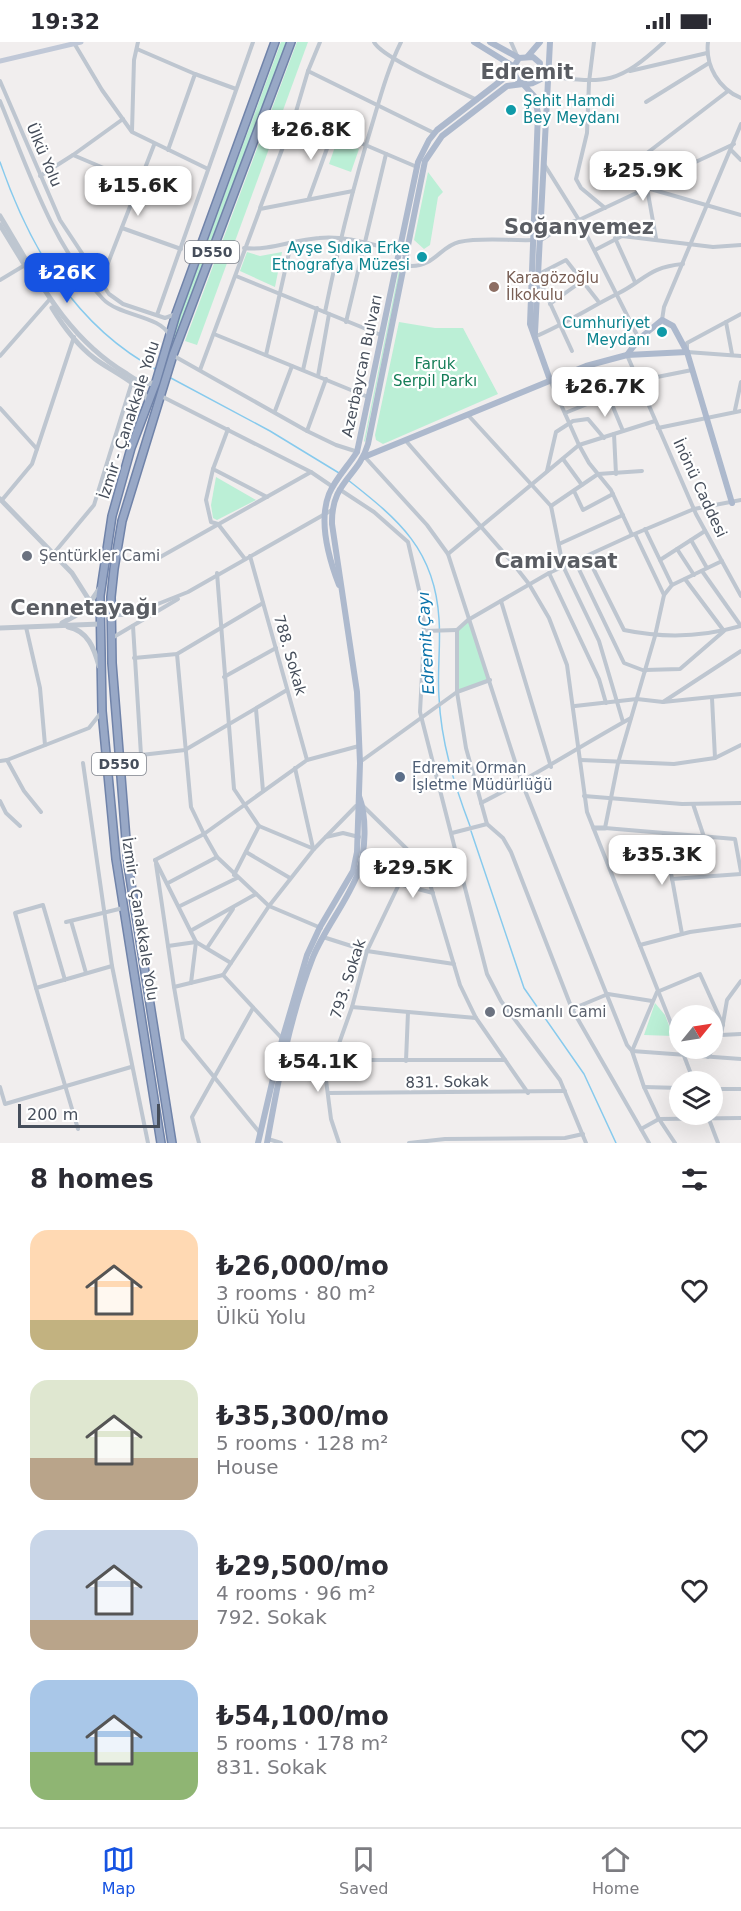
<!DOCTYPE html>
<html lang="en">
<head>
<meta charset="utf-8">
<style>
  :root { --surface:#fff; --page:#f2f2f3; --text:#2b2b33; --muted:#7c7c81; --line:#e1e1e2; --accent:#1653e2 }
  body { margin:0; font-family:"DejaVu Sans",sans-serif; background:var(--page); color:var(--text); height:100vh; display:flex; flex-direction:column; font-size:22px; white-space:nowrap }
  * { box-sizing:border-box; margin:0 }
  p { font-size:20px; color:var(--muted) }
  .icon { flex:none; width:33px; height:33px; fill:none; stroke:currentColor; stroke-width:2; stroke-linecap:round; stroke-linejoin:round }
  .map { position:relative; height:1101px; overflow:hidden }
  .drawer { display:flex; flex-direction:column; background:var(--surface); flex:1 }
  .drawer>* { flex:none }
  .needle { width:39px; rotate:60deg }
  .controls { position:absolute; left:669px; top:963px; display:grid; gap:12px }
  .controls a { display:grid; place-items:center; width:54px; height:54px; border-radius:50%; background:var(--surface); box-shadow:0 6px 24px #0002; font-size:30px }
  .scale { position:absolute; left:18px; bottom:15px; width:142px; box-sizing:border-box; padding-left:6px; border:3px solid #464e5b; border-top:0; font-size:16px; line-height:21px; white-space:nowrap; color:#464e5b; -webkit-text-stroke:4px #fff; paint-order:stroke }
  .price { position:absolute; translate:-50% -51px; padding:0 14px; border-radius:12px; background:#fff; color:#222; font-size:20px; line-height:39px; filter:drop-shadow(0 2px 3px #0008) }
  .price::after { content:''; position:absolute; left:50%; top:36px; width:18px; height:14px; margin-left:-9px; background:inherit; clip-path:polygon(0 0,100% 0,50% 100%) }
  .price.active { background:var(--accent); color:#fff }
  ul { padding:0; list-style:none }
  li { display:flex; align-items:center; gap:18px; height:150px; padding:0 30px }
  li span { display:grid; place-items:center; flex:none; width:168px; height:120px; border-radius:18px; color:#555 }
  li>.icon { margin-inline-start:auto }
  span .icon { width:72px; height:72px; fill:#fffc; stroke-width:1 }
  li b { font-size:26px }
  h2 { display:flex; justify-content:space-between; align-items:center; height:72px; padding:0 30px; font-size:26px }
  .status { display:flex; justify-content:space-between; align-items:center; height:42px; padding:0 30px; background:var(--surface); direction:ltr }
  .status svg { height:16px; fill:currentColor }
  .tabs { display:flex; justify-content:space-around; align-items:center; height:84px; border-top:2px solid var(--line); background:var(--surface); font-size:16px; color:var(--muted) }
  .tabs a { display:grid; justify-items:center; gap:3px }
  .tabs .active { color:var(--accent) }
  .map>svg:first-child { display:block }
</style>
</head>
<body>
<div class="status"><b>19:32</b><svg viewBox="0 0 49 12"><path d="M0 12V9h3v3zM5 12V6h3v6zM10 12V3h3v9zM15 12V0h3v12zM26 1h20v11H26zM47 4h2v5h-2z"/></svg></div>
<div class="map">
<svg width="741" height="1101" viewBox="0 0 741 1101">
  <rect width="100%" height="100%" fill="#f1eeee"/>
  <g fill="#bbefd6">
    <path d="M281,0H287L167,316L173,293Z"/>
    <path d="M297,0H308L197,303L185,299Z"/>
    <path d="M337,99L359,107L351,130L329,122Z"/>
    <path d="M428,130L443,150L438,155L430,203L424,207L414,198Z"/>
    <path d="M247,210L260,214L282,210L275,245L240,229Z"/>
    <path d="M399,228L400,230L365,400L364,399Z"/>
    <path d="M399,280L435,286H463L498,352L383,402L376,398L375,393Z"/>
    <path d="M216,435L256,458L217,478L213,476L211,463Z"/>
    <path d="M468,578L490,638L457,650V588Z"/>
    <path d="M655,961L665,973L673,994L644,993Z"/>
  </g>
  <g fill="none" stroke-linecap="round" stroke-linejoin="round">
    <g stroke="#87caed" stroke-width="1.5">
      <path d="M0,120C30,206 75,284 157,328"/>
      <path d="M169,335L270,389L339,431"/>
      <path d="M348,438C399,478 435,508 439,577C441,603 437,629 439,655C441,700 454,742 470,784"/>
      <path d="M471,789L524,946L584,1032L616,1101"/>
    </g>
    <g stroke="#7083a9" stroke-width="10">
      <g id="trunk">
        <path d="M161,1101L116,817L102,669L100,554L112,474L131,406L156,340L176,272L275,0"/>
        <path d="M172,1101L128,823L112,621L111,555L114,527L122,479L173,313L291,0"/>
      </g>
    </g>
    <g stroke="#bec6d0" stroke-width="4">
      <path d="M320,0L308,29L434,91"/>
      <path d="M374,0C382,16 457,48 477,58"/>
      <path d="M511,0L518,16"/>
      <path d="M594,0L589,40L587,91L576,137L581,146L605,166"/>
      <path d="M708,0C705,24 719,47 741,56"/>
      <path d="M74,1L102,48L132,90L206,126"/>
      <path d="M137,7L195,32L168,108"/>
      <path d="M630,29L707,11"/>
      <path d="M195,32L236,47"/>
      <path d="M547,34C607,42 618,42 664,0"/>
      <path d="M0,39L60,178L109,252L123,262L165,276L176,272"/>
      <path d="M0,59C28,127 52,203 103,257C119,274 161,274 169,293"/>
      <path d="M646,60L709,21"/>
      <path d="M295,73L417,125"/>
      <path d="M132,89L134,18L138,0"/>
      <path d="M732,109L741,118"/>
      <path d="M73,113L123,77"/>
      <path d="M544,122L579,178L639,297"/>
      <path d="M607,130L634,121L728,49"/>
      <path d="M40,134L73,113L139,141"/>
      <path d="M309,156L333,90"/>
      <path d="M260,166L295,73L308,29"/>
      <path d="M122,186L181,207"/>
      <path d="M615,196L635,240"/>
      <path d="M656,196L647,146L741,173"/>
      <path d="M541,198L568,181L579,178L647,146L657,138L734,102"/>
      <path d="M244,206C270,209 292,198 319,196C345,193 373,203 398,209L405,213L410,224C434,225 441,204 459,200C482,195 510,199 534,198"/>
      <path d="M595,208L622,194L713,205L741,203"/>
      <path d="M539,232L566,218L598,259"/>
      <path d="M236,234L381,293"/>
      <path d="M539,237L572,309"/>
      <path d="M0,238L25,223"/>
      <path d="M101,239L154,103"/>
      <path d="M550,262L582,239"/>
      <path d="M325,270C337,211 351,153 368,96C378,64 386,30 401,0"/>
      <path d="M741,272L687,301V310L741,314"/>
      <path d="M157,273L253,0"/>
      <path d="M662,278L664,265L741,82"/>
      <path d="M346,280L386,112"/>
      <path d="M726,280L732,312"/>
      <path d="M214,292L368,355"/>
      <path d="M534,295C563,283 589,266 617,252C644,239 648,225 683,222"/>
      <path d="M266,313L291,202"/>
      <path d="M627,313L696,472L741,554"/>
      <path d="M0,314L50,257"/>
      <path d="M174,314L307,389L336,403L358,410"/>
      <path d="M200,328L260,167L353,149"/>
      <path d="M303,328L317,266"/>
      <path d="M318,334L329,272"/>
      <path d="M652,336L692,328"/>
      <path d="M550,338L579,403L589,421L611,448L632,493"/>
      <path d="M608,353L623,389"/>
      <path d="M161,354L311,430L333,445"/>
      <path d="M0,366L37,407"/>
      <path d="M735,368L741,340"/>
      <path d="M275,369L292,324"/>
      <path d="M565,371L639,341"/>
      <path d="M468,373L551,464L563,524L599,599L623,680"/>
      <path d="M658,386L741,369"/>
      <path d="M228,387L213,427L267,455"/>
      <path d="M307,389L326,337"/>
      <path d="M614,392L616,432"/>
      <path d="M406,399L511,519L529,542L549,576L567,623L587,770L680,1004"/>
      <path d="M364,414L427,483L448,512L522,741L627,1003L632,1009L741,1017"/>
      <path d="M563,417L582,443"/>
      <path d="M213,427L206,458L211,480L218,482L245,517"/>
      <path d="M547,429L556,390L573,379L588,377L604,396"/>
      <path d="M339,447L374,470L408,500L423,565L424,596L420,670L487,932L501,959L560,1038L586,1101"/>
      <path d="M574,449L583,468L613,452"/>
      <path d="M2,458L32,422L74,295"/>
      <path d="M741,458L694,467L632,493L549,531L468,578L457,588V650L466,706L487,782L503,796L511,810L572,967L641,1087L659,1077L741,1076"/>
      <path d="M551,464L598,432L642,429"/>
      <path d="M645,487L672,543"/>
      <path d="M635,492L664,553"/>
      <path d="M691,498L707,526"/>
      <path d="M559,502L623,473"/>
      <path d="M677,507L694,533"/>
      <path d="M54,511L94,463L132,340"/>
      <path d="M448,512L579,403L655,379"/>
      <path d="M250,514L307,718"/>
      <path d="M587,514L624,588C662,596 703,595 741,584"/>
      <path d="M155,518L311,430"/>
      <path d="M660,518L705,489"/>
      <path d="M575,519L624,621L645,629"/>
      <path d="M722,519L672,543L664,553L655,594L618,721L605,786L735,797L741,830"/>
      <path d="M702,529L741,584"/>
      <path d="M217,531L234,747L259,784L314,807"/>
      <path d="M549,531L599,637L606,661"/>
      <path d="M501,559L551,725"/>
      <path d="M101,573H130L188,550L332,468"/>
      <path d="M133,584L141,713L185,708L287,648"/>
      <path d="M26,585L40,646L45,703"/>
      <path d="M424,589L457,588"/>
      <path d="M112,596L178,557"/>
      <path d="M177,612L191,765L204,792L217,815L269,864L321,886"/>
      <path d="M134,616L177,612L263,561"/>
      <path d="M645,628L680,627L724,589L685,537"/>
      <path d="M224,635L276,606"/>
      <path d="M712,656L715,716"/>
      <path d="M663,660L741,609"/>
      <path d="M575,664L637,657L663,660L741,652"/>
      <path d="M256,667L263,749"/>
      <path d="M7,718L24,749L41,770"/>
      <path d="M581,718L674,722L715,716L741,703"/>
      <path d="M0,719L7,718L89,686L100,672"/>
      <path d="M360,720L457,650L490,638"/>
      <path d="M83,721L112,924L148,1101"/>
      <path d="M295,726L313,806"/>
      <path d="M584,754L682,762L741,761"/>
      <path d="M0,759L6,771L20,784"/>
      <path d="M481,761C533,735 580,704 631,676"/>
      <path d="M693,762L704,795"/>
      <path d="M452,791L487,782"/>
      <path d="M664,792L682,892"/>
      <path d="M326,795L343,791L359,795"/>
      <path d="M246,810L290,836"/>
      <path d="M155,818L204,792L307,718L359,704"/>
      <path d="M155,818L196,900L191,941"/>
      <path d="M156,822L174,945"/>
      <path d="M234,833L259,784"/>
      <path d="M672,837L741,832"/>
      <path d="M168,841L217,815"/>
      <path d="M399,842L433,851"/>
      <path d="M180,864L237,836"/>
      <path d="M71,879L86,931"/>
      <path d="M66,880L123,866"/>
      <path d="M192,888L256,852"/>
      <path d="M323,895L367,909L454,922"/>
      <path d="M640,903L690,890L741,883"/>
      <path d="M168,904L196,900L231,921"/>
      <path d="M207,906L233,867"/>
      <path d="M223,933L269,864L314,807L356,764L362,763L413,813L427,832L460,943L476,976L528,1051"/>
      <path d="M223,933L174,945L183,997L260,1091"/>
      <path d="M223,933L288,1003L326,1038L331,1077L339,1101"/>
      <path d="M65,938L43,863L15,871L36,946L112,924"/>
      <path d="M36,946L78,1087"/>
      <path d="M352,965L476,976"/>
      <path d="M572,967L608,952L652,959"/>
      <path d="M721,993L741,992"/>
      <path d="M681,1006L694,1040"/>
      <path d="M708,1015L721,993L727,958L741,939"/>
      <path d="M333,1018H505"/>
      <path d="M406,1019L408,970"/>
      <path d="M326,1038L352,965L367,909L413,813"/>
      <path d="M0,1045L5,1062L131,1025"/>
      <path d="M644,1045L680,1046"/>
      <path d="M712,1047H741"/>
      <path d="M329,1051L565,1049"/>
      <path d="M707,1072L718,1101"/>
      <path d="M641,1087L649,1101"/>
      <path d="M268,1097L281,1101"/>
      <path d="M199,1101L192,1075L253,966"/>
      <path d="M409,1101L445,1097L565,1096L583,1092"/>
      <path d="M675,1101L659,1077L644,1045L632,1009L657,950L700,932L723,983"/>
    </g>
    <g stroke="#bec6d0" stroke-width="5">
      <path d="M0,174C37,235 64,294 127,332C136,338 145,345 156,340"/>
      <path d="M0,183L35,240"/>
      <path d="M52,266C63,284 77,303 94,316C107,327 146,344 148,360"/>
      <path d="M0,457L72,531L91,561"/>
      <path d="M62,581L84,569L100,546"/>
      <path d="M68,585C88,589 94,606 99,624"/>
      <path d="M0,586L100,582"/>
      <path d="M594,786H605"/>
    </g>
    <path stroke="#c0c8d7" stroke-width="5" d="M0,19L81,0"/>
    <g stroke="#adb9cd" stroke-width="6">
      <path d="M490,0L519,16"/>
      <path d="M528,14L540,0"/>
      <path d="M533,41L539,35L540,21L533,15L519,16L512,28L519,40C530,45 537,39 546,34"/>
      <path d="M535,291L550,0"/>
      <path d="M627,313L639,297L662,278L673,284L687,310L732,461"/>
      <path d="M364,415L586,324L627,313L687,310"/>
      <path d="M339,543C329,517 318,480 329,452C335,437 348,424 357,410L418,120L429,98L437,88L507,34L513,24L474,0"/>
      <path d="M258,1101L282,998L307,913L320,885L353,829L357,810L360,721L357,650L332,482C331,439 358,436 368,402L425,119L442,94L507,44L523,42L534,54L538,71L530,282L550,338"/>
      <path d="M267,1101C278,1039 290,974 313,915C325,886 347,860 358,831C366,809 367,775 359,754"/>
    </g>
    <use href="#trunk" stroke="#98a8c6" stroke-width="7"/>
  </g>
  <g fill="#0f9aa8" stroke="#fff" stroke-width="2">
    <circle cx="511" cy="68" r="6"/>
    <circle cx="422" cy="215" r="6"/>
    <circle cx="662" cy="290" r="6"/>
  </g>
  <circle fill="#8d6e63" stroke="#fff" stroke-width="2" cx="494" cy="245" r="6"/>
  <g fill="#6b7280" stroke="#fff" stroke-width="2">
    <circle cx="27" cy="514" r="6"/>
    <circle cx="490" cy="970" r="6"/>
  </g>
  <circle fill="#5c6f8a" stroke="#fff" stroke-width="2" cx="400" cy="735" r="6"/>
  <g text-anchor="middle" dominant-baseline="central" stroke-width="4.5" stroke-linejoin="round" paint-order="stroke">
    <g fill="#fff" stroke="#7e838c" stroke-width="1.5">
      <rect x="185" y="199" width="54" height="22" rx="4.5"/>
      <rect x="92" y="711" width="54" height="22" rx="4.5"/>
    </g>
    <g font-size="14" font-weight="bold" fill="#464e5b">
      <text x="212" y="210">D550</text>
      <text x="119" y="722">D550</text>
    </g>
    <g font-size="15" fill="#0d838f" stroke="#fff" text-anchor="end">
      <text x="523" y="59" text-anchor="start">Şehit Hamdi<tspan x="523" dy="17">Bey Meydanı</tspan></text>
      <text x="410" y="206">Ayşe Sıdıka Erke<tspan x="410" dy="17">Etnografya Müzesi</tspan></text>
      <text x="650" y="281">Cumhuriyet<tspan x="650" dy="17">Meydanı</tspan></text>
    </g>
    <g font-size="15" fill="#464e5b" stroke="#fff">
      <text transform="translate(44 113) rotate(67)">Ülkü Yolu</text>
      <text transform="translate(362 324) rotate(-78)">Azerbaycan Bulvarı</text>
      <text transform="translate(129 378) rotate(-72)">İzmir - Çanakkale Yolu</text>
      <text transform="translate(700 446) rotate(65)">İnönü Caddesi</text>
      <text transform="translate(290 613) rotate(74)">788. Sokak</text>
      <text transform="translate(140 877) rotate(81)">İzmir - Çanakkale Yolu</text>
      <text transform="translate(348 937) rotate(-72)">793. Sokak</text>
      <text transform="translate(447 1040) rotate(-1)">831. Sokak</text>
    </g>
    <g font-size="15" fill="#785e54" stroke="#fff" text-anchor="start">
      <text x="506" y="236">Karagözoğlu<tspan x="506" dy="17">İlkokulu</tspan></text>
    </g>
    <g font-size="15" fill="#157e58" stroke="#fff">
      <text x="435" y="322">Faruk<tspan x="435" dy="17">Serpil Parkı</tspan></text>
    </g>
    <g font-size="15" fill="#5b616d" stroke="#fff" text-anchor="start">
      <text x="39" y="514">Şentürkler Cami</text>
      <text x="502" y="970">Osmanlı Cami</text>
    </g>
    <g font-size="15" fill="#4e5e75" stroke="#fff" text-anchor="start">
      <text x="412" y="726">Edremit Orman<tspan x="412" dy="17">İşletme Müdürlüğü</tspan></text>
    </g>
    <g font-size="16" font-style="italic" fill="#0a72aa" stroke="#fff">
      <text transform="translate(426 601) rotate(-93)">Edremit Çayı</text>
    </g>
    <g font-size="21" font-weight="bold" fill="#5a5d63" stroke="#fff">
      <text x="527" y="30">Edremit</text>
      <text x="579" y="185">Soğanyemez</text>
      <text x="556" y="519">Camivasat</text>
      <text x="84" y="566">Cennetayağı</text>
    </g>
  </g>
</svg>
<div class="controls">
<a><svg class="needle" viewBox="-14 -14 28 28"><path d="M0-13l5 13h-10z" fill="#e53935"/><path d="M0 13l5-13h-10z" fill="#7c7c81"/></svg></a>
<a><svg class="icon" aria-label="layers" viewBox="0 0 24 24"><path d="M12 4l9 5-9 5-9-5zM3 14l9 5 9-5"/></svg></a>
</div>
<div class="scale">200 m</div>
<b class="price" style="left:311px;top:119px">₺26.8K</b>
<b class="price" style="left:643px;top:160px">₺25.9K</b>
<b class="price" style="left:138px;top:175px">₺15.6K</b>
<b class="price active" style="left:67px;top:262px">₺26K</b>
<b class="price" style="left:605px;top:376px">₺26.7K</b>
<b class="price" style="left:662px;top:844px">₺35.3K</b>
<b class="price" style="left:413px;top:857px">₺29.5K</b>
<b class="price" style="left:318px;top:1051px">₺54.1K</b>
</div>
<section class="drawer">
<h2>8 homes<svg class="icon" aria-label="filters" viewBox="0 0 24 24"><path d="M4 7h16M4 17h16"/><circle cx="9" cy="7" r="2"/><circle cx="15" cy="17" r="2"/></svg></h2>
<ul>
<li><span style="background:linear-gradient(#ffd9b3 75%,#c2b280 0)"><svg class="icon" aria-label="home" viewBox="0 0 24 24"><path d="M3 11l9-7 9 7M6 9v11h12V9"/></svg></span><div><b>₺26,000/mo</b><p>3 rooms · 80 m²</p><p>Ülkü Yolu</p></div><svg class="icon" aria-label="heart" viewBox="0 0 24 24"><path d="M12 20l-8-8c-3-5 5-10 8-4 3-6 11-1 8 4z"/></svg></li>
<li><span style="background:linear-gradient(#dfe7d0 65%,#b9a48a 0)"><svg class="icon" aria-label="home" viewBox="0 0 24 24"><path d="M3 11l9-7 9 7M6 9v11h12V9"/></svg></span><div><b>₺35,300/mo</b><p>5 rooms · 128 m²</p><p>House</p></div><svg class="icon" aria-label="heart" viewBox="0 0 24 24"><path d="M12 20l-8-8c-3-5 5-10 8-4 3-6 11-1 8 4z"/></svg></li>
<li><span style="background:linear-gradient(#c9d6e8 75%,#b9a48a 0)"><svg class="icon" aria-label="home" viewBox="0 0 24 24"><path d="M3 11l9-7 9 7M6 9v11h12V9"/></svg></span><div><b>₺29,500/mo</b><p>4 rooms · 96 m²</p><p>792. Sokak</p></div><svg class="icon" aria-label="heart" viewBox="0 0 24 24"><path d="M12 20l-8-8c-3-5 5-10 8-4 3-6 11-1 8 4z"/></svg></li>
<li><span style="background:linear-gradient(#a9c7e8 60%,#8fb573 0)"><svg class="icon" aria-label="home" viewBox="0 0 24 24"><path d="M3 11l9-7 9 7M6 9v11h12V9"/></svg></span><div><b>₺54,100/mo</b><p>5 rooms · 178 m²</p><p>831. Sokak</p></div><svg class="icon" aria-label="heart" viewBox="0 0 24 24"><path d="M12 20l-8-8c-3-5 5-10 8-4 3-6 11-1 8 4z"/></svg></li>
</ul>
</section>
<nav class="tabs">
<a class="active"><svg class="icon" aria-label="map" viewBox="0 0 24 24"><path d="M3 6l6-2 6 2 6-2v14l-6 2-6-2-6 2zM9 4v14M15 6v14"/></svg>Map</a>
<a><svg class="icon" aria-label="saved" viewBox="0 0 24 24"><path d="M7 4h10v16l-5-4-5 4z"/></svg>Saved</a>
<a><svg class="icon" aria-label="home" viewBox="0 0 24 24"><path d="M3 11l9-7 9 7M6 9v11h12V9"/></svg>Home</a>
</nav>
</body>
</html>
